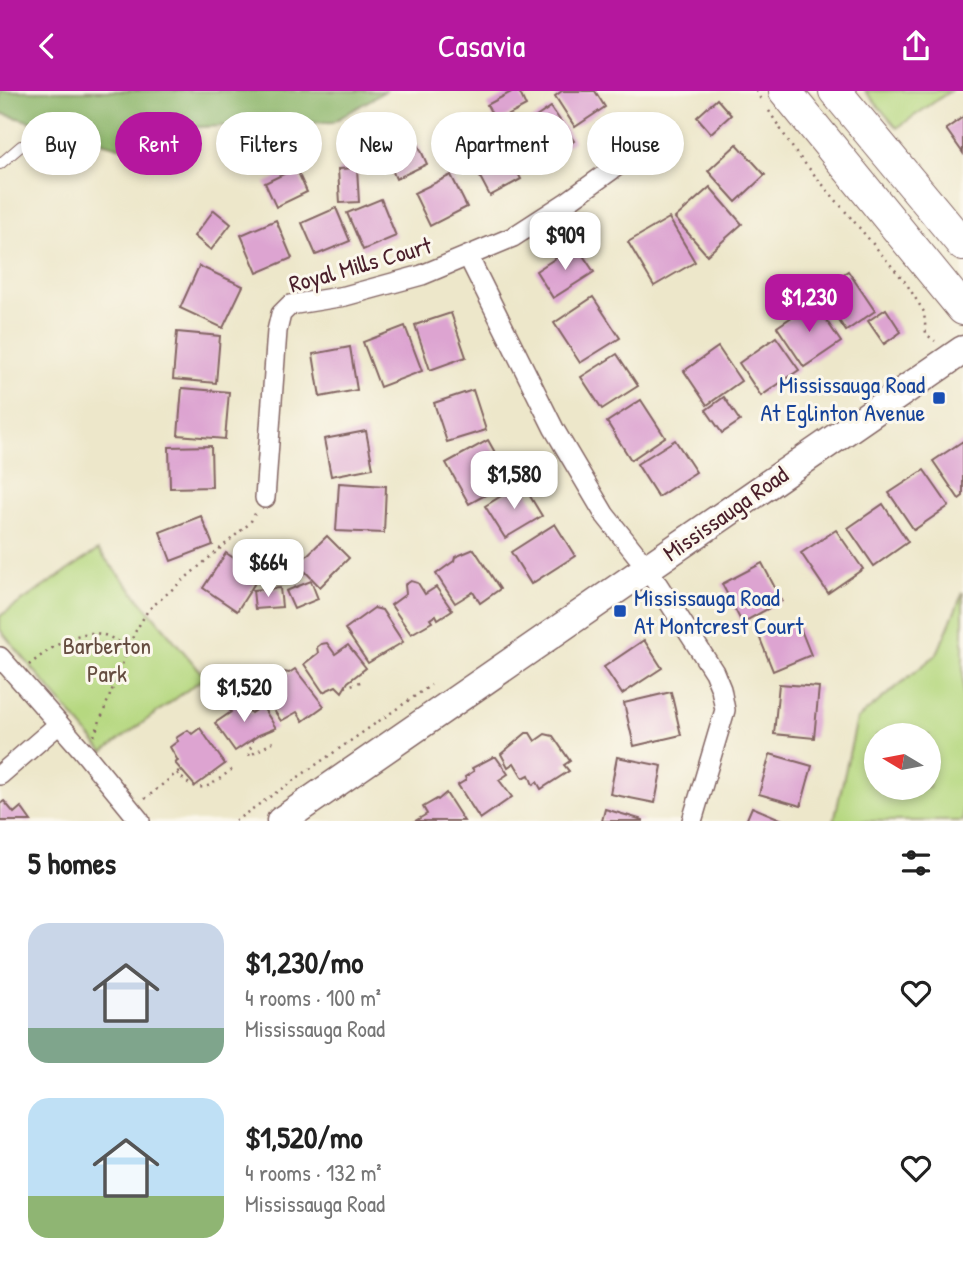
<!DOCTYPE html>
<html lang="en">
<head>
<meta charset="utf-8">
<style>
  :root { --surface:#fff; --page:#f6f6f6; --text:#222; --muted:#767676; --accent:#b5179e }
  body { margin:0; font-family:"Patrick Hand",sans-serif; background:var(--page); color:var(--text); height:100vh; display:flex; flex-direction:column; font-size:26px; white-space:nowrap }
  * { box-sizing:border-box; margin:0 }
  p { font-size:23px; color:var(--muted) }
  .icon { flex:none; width:38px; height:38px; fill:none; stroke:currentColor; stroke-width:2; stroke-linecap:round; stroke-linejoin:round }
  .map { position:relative; height:730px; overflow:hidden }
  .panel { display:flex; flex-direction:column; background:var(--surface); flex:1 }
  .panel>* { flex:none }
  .banner { position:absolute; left:21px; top:21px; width:922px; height:63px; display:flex; gap:14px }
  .needle { width:46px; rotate:280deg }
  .tools { position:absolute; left:864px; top:632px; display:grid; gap:14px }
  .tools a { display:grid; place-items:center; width:77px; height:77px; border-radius:50%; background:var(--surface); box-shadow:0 4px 10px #0003; font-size:35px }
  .price { position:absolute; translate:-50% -60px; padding:0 16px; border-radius:14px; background:#fff; color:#222; font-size:23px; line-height:46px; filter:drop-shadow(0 2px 4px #0008) }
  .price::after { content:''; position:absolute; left:50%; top:42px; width:21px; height:16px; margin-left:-10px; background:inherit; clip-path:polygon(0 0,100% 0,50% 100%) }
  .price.selected { background:var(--accent); color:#fff }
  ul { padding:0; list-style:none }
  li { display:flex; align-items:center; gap:21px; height:175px; padding:0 28px }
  li span { display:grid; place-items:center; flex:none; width:196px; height:140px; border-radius:21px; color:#555 }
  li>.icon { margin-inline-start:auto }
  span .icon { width:84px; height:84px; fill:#fffc; stroke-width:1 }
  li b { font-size:30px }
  h2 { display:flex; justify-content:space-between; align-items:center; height:84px; padding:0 28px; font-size:30px }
  .chip { padding:0 24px; border-radius:32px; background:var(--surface); box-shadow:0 4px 10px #0003; font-size:24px; line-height:63px }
  .chip.selected { background:var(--accent); color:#fff }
  header { display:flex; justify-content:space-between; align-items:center; height:91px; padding:0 28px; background:var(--accent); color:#fff; font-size:32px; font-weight:600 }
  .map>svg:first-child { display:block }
</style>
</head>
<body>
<header><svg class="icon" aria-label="back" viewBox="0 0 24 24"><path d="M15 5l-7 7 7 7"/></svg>Casavia<svg class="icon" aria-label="share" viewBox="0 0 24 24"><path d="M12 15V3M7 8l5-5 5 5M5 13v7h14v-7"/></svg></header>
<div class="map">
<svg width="963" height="730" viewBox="0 0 963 730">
  <rect width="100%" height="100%" fill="#fbf7ec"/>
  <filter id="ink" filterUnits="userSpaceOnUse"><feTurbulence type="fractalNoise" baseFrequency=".0143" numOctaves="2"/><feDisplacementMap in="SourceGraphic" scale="14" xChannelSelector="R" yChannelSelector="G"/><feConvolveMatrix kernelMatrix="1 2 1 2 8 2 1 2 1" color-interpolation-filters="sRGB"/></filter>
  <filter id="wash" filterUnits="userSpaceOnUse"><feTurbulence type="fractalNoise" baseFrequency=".00686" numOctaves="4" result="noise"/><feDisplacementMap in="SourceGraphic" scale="28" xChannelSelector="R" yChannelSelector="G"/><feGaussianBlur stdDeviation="1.57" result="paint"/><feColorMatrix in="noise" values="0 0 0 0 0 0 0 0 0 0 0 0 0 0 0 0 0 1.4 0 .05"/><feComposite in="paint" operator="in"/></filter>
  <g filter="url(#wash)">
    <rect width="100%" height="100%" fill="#ede7ca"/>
    <g fill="#b6d880" stroke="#807c56" stroke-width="2" fill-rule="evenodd">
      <path d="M865,0H950L897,37Z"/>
      <path d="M98,459L205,586L103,661L0,539V525Z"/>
      <path d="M963,501V730H834L857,628L937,563ZM877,644H929V696H877Z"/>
    </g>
    <path fill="#90b86e" stroke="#6d6c4c" stroke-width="2" d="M0,0H385L333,31L170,37L129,59L0,22Z"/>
    <g id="blocks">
      <g fill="#dda4d1">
        <path d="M513,0H519L526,15L496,31L487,14Z"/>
        <path d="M562,0H595L605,16L575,36L555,5Z"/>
        <path d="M717,8L731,24L711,42L697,26Z"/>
        <path d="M551,16L574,50L545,69L523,35Z"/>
        <path d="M963,26V62L946,38Z"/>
        <path d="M470,30L479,48L448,63L439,46Z"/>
        <path d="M418,53L427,73L396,88L387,67Z"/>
        <path d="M737,53L765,84L736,111L708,80Z"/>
        <path d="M503,54L521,88L490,105L472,71Z"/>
        <path d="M296,77L307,101L276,116L265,92Z"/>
        <path d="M357,77L359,111L340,112L338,78Z"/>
        <path d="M451,84L467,116L430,135L414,102Z"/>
        <path d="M710,96L742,133L707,164L675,127Z"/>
        <path d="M381,108L396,145L363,159L347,122Z"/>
        <path d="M336,117L350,150L316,164L302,132Z"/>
        <path d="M214,119L231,133L211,159L194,145Z"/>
        <path d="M669,127L695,171L654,195L628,151Z"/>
        <path d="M276,129L292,167L257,182L241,144Z"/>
        <path d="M576,154L594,181L553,207L536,180Z"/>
        <path d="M199,175L243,195L223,237L180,217Z"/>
        <path d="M848,180L875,220L846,240L819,200Z"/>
        <path d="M593,206L620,247L580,272L554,232Z"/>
        <path d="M814,211L841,251L804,276L777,236Z"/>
        <path d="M886,218L901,241L884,253L868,230Z"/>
        <path d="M451,222L466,266L430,279L415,234Z"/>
        <path d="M405,235L422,280L380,296L363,251Z"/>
        <path d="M177,241L220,245L216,292L173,288Z"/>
        <path d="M776,246L799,279L761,305L739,272Z"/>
        <path d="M350,256L357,299L320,306L313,263Z"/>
        <path d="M718,256L741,290L707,314L684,280Z"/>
        <path d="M617,263L638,295L602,318L581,286Z"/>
        <path d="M182,297L229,301L225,348L178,344Z"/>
        <path d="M473,299L486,339L447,351L434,312Z"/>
        <path d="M724,306L740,330L722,342L706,319Z"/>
        <path d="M641,309L665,346L631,369L607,331Z"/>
        <path d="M366,340L373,377L331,385L324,348Z"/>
        <path d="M488,349L511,390L469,413L446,372Z"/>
        <path d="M675,349L696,381L658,406L637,373Z"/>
        <path d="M963,350V405L959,408L933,370Z"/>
        <path d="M211,355L212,396L170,397L169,356Z"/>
        <path d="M924,379L949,415L914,439L889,402Z"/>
        <path d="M339,392L386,395L384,442L336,440Z"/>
        <path d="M522,392L542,425L505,447L485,415Z"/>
        <path d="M883,413L908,451L874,475L848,437Z"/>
        <path d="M201,425L213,454L171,470L160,441Z"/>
        <path d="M555,433L575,465L531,493L511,461Z"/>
        <path d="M836,439L863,478L828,502L801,462Z"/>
        <path d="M327,445L349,467L320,496L298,473Z"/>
        <path d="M474,458L500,498L480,512L473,501L455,512L436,483L454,470L455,466Z"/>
        <path d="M226,462L260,484L237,520L203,497Z"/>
        <path d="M762,472L782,510L742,532L722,493Z"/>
        <path d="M311,490L318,508L294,518L286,500Z"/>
        <path d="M411,490L418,492L425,503L436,496L452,519L438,528L436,524L430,528L432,531L411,543L391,514L406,503L405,494Z"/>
        <path d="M280,497L282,516L255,518L253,499Z"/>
        <path d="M374,517L382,519L403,551L368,572L345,538Z"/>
        <path d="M797,529L811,564L773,580L759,545Z"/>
        <path d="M644,549L662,577L622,603L604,576Z"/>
        <path d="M327,552L335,563L348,554L366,577L348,591L342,601L336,595L323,601L304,573L318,562L317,556L321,553Z"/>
        <path d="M295,578L324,615L303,630L297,621L281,630L262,601L277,590L278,586L284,581L289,582Z"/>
        <path d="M779,593L819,596L814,647L774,643Z"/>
        <path d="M671,601L681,644L634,655L624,612Z"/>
        <path d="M239,607L251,622L262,615L276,637L259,644L235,660L215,632L231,621L227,616Z"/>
        <path d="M200,637L225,673L195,695L175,672L178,670L170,656L178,650L176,647L188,639L192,643Z"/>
        <path d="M526,642H530L535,650L545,643L553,645L570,670L564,674L569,680L541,698L537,691L533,694L529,684L523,687L514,672L508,676L501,663Z"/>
        <path d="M770,663L812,675L801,715L759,703Z"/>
        <path d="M493,666H496L508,683L499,689L512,706L480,728L458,694L466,689L465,686L474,680L472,677Z"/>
        <path d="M617,666L662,675L655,712L610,703Z"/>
        <path d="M446,702L464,730H415L427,723L423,716L437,708L438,709Z"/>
        <path d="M4,710L14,722L21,716L31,730H0V713Z"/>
        <path d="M752,716L785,730H746Z"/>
        <path d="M605,718L643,729V730H602Z"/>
      </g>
    </g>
  </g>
  <g filter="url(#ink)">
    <use href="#blocks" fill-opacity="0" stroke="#836563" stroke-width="2"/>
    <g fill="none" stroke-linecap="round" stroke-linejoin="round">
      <g stroke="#836563" stroke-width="12">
        <path id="service" d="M0,73L21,55"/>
      </g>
      <g stroke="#836563" stroke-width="22">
        <g id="minor">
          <path d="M468,165L554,338L605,424L647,477L714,581L721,598L725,619L692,730"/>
          <path d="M265,407L277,240L281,223L290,214L345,205L422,184L513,146L567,111L653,49"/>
          <path d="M0,566L82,659L140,730"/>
          <path d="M0,684L59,633"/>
        </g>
      </g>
      <g stroke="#836563" stroke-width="31">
        <path id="secondary" d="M281,730L963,259"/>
      </g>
      <g stroke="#836563" stroke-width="34">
        <g id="primary">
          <path d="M785,0L963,218"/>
          <path d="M835,0L963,154"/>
        </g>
      </g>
      <g stroke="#836563" stroke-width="2.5" stroke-dasharray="2 5" stroke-linecap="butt">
        <path d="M756,0L763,12"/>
        <path d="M769,20L796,62L906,192L924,221L926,243L935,250"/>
        <path d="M29,574C45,561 71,542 93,542C105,542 119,551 129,556"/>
        <path d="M345,596L363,590"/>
        <path d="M94,645L134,543L148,519L250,432L256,421"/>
        <path d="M252,649L249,665L273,651"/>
        <path d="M177,682C201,708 210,694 234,677"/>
        <path d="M145,708L180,679"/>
        <path d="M235,730L431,594"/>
      </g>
      <use href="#service" stroke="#fff" stroke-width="10"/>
      <use href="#minor" stroke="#fff" stroke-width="19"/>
      <use href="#secondary" stroke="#fff" stroke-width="28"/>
      <use href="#primary" stroke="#fff" stroke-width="32"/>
    </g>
  </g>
  <g fill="#1a4fb4" stroke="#fbf7ec" stroke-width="2.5">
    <rect x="932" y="300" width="14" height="14" rx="3.5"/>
    <rect x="613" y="513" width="14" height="14" rx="3.5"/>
  </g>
  <g text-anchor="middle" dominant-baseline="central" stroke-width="6" stroke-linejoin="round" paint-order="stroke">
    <g font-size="24" fill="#4a1f2b" stroke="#fbf7ec">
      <text transform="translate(360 173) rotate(-16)">Royal Mills Court</text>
      <text transform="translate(725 422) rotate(-35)">Mississauga Road</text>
    </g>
    <g font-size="24" fill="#164399" stroke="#fbf7ec" text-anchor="end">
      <text x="925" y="293">Mississauga Road<tspan x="925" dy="28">At Eglinton Avenue</tspan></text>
      <text x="634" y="506" text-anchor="start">Mississauga Road<tspan x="634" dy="28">At Montcrest Court</tspan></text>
    </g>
    <g font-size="24" fill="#654d40" stroke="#fbf7ec">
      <text x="107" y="554">Barberton<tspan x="107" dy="28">Park</tspan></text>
    </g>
  </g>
</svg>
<div class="tools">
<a><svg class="needle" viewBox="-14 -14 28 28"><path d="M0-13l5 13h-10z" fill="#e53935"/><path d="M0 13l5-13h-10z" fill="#767676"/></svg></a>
</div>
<b class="price" style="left:565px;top:181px">$909</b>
<b class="price selected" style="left:809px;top:243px">$1,230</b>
<b class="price" style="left:514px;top:420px">$1,580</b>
<b class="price" style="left:268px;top:508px">$664</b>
<b class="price" style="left:244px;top:633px">$1,520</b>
<div class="banner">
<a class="chip">Buy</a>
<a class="chip selected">Rent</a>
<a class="chip">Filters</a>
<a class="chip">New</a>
<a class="chip">Apartment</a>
<a class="chip">House</a>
</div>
</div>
<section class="panel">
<h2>5 homes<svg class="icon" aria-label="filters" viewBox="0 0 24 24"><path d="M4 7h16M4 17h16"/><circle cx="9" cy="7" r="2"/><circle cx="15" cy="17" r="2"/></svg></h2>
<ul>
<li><span style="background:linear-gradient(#c9d6e8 75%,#7fa58c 0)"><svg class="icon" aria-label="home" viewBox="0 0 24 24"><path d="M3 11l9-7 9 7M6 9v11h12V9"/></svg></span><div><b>$1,230/mo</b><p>4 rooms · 100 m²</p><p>Mississauga Road</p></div><svg class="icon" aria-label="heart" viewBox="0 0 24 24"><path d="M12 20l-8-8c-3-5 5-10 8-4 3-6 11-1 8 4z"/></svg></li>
<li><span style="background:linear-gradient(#bfe0f5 70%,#8fb573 0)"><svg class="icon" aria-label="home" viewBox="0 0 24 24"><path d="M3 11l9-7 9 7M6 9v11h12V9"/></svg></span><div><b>$1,520/mo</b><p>4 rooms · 132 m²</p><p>Mississauga Road</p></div><svg class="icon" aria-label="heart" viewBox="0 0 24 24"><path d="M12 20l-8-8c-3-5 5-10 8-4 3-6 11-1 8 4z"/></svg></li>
</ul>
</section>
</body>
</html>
